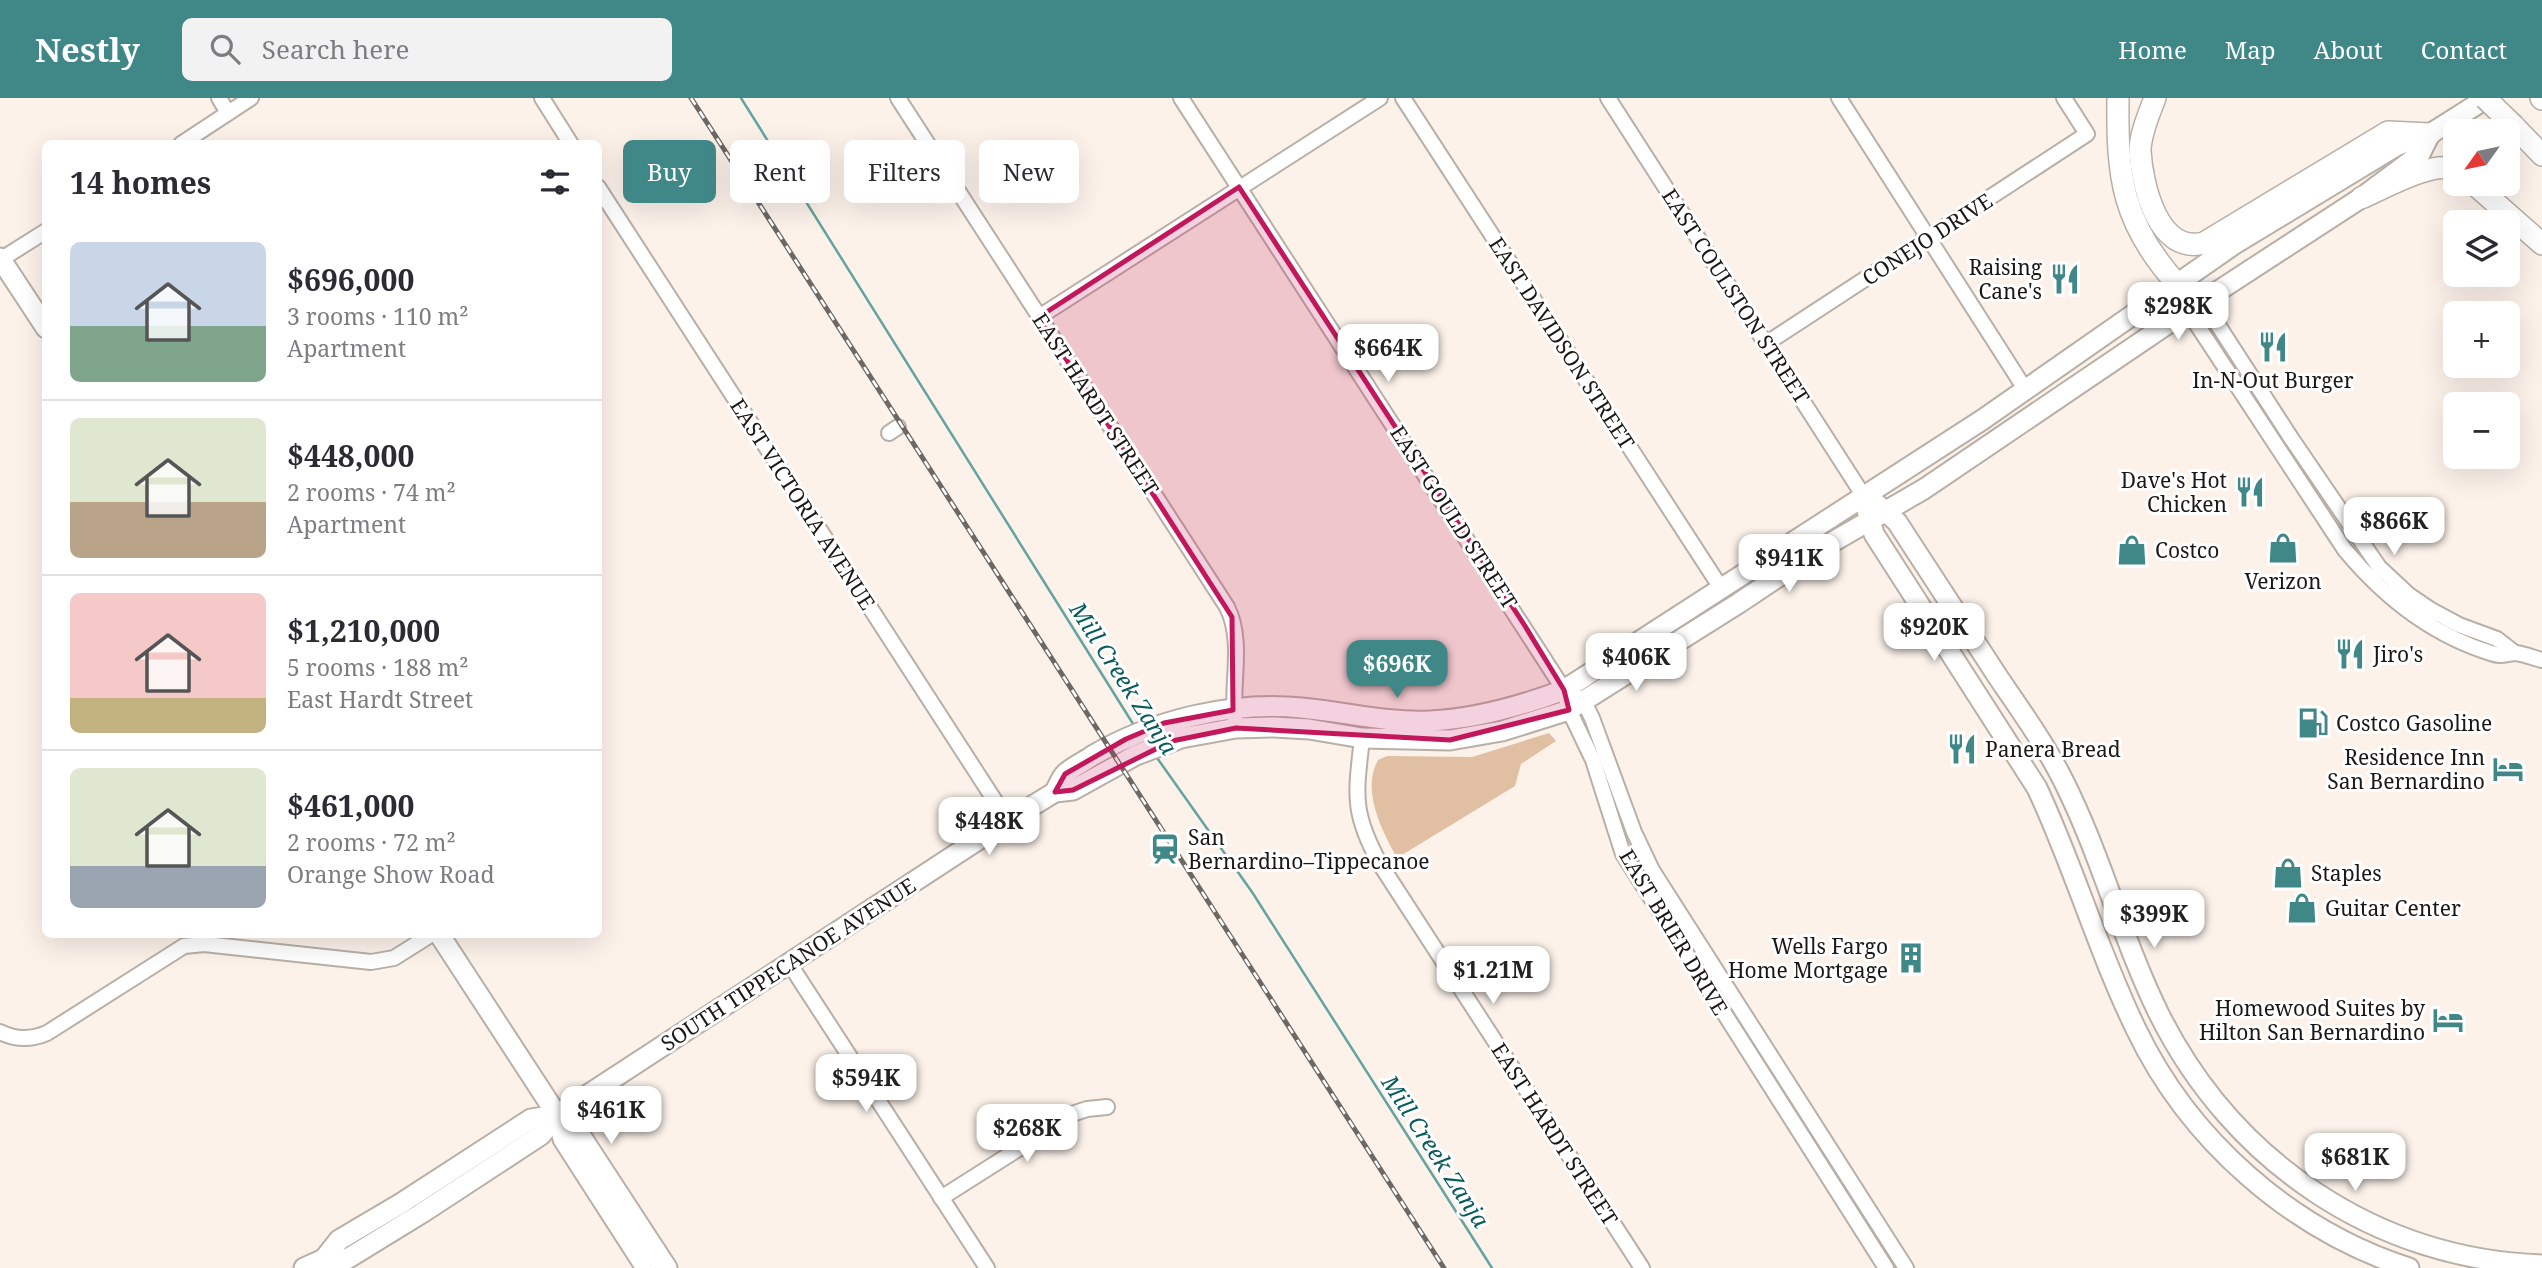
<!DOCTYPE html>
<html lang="en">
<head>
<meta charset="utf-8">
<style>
  :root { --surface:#fff; --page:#f2f2f3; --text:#2b2b33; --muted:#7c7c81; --line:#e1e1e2; --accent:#408887 }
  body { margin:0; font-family:"Noto Serif",serif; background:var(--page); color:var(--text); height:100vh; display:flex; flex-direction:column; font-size:26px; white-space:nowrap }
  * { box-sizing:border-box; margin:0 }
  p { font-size:23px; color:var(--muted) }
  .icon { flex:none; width:38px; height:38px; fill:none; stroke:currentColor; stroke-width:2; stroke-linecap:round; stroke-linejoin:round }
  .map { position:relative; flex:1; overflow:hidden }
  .drawer { position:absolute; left:42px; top:42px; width:560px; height:798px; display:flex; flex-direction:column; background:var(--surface); border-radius:10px; box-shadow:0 7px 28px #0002 }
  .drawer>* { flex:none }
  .guide { position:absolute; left:623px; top:42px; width:665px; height:63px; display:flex; gap:14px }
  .needle { width:46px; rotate:237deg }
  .fabs { position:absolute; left:2443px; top:21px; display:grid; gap:14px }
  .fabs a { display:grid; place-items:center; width:77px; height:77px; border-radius:10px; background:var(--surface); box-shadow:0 7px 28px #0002; font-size:35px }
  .price { position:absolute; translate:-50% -60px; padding:0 16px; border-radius:14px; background:#fff; color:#222; font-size:23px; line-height:46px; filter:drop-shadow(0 2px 4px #0008) }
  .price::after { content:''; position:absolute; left:50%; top:42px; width:21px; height:16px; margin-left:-10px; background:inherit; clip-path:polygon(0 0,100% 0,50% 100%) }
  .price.on { background:var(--accent); color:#fff }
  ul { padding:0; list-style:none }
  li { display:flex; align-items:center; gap:21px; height:175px; padding:0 28px }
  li+li { border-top:2px solid var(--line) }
  li span { display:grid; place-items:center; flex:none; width:196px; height:140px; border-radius:10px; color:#555 }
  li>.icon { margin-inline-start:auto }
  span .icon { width:84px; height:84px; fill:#fffc; stroke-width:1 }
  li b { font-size:30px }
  h2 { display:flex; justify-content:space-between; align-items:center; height:84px; padding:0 28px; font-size:30px }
  .pill { padding:0 24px; border-radius:10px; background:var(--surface); box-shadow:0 7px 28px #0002; font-size:24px; line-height:63px }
  .pill.on { background:var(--accent); color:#fff }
  header { display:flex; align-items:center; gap:42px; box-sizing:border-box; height:98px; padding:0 35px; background:var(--accent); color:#fff }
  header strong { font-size:33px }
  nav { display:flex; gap:38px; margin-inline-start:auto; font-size:24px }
  .search { width:490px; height:63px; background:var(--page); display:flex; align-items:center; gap:18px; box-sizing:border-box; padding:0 24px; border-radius:10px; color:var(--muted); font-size:26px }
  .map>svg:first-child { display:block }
</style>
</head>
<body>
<header>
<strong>Nestly</strong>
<div class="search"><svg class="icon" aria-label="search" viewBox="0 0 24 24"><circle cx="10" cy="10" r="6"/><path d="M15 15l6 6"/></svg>Search here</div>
<nav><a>Home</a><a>Map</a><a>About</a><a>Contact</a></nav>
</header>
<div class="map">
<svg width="2542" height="1170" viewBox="0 0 2542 1170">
  <rect width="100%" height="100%" fill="#fcf2ea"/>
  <path fill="#e1bfa3" d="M1549,635L1556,643L1521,666L1515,688L1397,760C1382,733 1361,692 1378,662L1387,658L1472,659Z"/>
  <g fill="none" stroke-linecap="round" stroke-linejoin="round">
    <g stroke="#64a3a0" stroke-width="2.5">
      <path d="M741,0L1135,629"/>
      <path d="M1155,657L1252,794L1492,1170"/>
    </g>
    <g stroke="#b8afa7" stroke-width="18">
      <g id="minor">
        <path d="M219,0L228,15"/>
        <path d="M542,0L571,46"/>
        <path d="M898,0L1227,509C1244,543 1231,584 1235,621"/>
        <path d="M1181,0L1564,592L1569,612L1593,662L1623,756L1886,1170"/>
        <path d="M1403,0L1721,490"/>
        <path d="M1608,0L1863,397"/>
        <path d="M1839,0L2025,291"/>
        <path d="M181,46L251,0"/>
        <path d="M598,89L1008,723"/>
        <path d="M0,162L46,133"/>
        <path d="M2177,186L2188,213L2345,452C2385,500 2433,538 2494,556C2502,559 2508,555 2516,555C2524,556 2534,560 2542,562"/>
        <path d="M2195,199L2203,204L2218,227L2291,340L2379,469L2409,497L2431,512L2459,527L2497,541L2515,555"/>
        <path d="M1039,219L1380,0"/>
        <path d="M1767,245L2087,36L2064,0"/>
        <path d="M889,335L898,329"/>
        <path d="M1575,598L1584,604L1592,620L1634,734L1652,772L1906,1170"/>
        <path d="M1362,640C1356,696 1351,713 1380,766L1642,1170"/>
        <path d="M789,865L987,1170"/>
        <path d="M0,934C16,942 31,942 47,935L184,848L204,846L371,864L394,860L432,836"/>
        <path d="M941,1100L1075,1015L1087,1011L1107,1009"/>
      </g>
    </g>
    <g stroke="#b8afa7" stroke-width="23">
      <g id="major">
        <path d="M0,160L46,230"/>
        <path d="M1878,407L1897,424C1931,476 1965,528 1998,579C2021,613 2045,646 2063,682C2101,757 2122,841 2159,916C2233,1064 2376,1161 2542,1167"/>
        <path d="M1867,412L1874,436L2037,690C2074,769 2098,853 2136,931C2189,1042 2291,1132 2409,1170"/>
        <path d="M1055,694C1058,688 1061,680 1065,676C1072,669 1084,664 1092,658C1153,622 1232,603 1302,610C1345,614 1386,625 1430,623C1476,621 1521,608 1564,592L1982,322L2233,147L2398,47L2430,36L2487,0"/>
        <path d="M439,836L557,1017L563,1041L646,1170"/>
        <path d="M557,1017L577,1032L667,1170"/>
        <path d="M324,1161L339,1142L400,1106L531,1021L557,1017"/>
        <path d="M304,1170L324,1161H347L422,1115L541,1037L557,1017L993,732L1055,694L1073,692L1136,657L1181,640L1236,630L1274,629L1309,631L1362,640L1450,642L1502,633L1569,612L1739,505L1817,453L1924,391L2169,225L2361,100L2420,56L2430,36"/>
      </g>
    </g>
    <g stroke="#b8afa7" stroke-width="24">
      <g id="highway">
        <path d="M2118,0C2117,79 2122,125 2177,186"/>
        <path d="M2155,0C2149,16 2140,36 2140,53C2142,87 2158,157 2204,145L2388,34L2430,36"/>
        <path d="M2541,0L2542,1"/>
        <path d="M2514,28L2542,57"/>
        <path d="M2474,86L2542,146"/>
        <path d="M2361,100C2383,91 2434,61 2455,72"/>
      </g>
    </g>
    <use href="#minor" stroke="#fff" stroke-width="14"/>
    <use href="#major" stroke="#fff" stroke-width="19"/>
    <use href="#highway" stroke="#fff" stroke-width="21"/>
    <g stroke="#6d6863" stroke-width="5">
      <path id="rail" d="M691,0L1444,1170"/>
    </g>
    <use href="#rail" stroke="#fff" stroke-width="2.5" stroke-dasharray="8" stroke-linecap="butt"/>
    <g stroke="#b8afa7" stroke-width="24" stroke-linecap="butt">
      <path id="highway-bridge" d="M2485,0L2514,28"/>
    </g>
    <use href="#highway-bridge" stroke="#fff" stroke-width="21"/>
  </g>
  <path fill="#c2185b" fill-opacity="0.2" stroke="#c2185b" stroke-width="5" stroke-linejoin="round" d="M1239,89L1525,528L1564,592L1569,612L1450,642L1236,630L1172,643L1073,692L1055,694L1065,676L1126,641L1164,625L1233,612L1232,519L1039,219Z"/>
  <defs>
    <g id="restaurant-bare" transform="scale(2.415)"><path d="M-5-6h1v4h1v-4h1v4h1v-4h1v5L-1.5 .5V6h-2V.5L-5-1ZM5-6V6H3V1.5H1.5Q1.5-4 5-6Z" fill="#408887" stroke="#fff" stroke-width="2.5" paint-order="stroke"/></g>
    <g id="shop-bare" transform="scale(2.415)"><path d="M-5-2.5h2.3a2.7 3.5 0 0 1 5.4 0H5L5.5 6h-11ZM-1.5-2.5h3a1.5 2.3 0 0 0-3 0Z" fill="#408887" stroke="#fff" stroke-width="2.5" paint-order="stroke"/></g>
    <g id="fuel-bare" transform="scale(2.415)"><path d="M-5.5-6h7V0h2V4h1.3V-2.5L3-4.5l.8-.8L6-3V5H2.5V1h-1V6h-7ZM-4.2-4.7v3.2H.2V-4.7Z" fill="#408887" stroke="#fff" stroke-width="2.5" paint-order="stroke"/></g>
    <g id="hotel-bare" transform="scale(2.415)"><path d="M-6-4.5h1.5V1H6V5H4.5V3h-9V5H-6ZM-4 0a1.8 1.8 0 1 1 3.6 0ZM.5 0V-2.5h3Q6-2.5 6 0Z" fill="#408887" stroke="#fff" stroke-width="2.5" paint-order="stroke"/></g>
    <g id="station-bare" transform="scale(2.415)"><path d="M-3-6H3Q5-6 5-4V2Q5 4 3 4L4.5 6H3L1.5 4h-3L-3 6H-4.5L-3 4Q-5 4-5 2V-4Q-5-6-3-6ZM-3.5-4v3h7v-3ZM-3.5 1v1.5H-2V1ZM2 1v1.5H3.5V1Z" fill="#408887" stroke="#fff" stroke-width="2.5" paint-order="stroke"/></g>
    <g id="building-bare" transform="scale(2.415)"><path d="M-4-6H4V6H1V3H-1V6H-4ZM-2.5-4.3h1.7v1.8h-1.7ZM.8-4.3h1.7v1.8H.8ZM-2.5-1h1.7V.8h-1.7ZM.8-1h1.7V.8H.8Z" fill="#408887" stroke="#fff" stroke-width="2.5" paint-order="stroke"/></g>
  </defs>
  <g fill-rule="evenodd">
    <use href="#restaurant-bare" x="2065" y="181"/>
    <use href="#restaurant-bare" x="2273" y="249"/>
    <use href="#restaurant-bare" x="2250" y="394"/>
    <use href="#shop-bare" x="2283" y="450"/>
    <use href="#shop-bare" x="2132" y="452"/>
    <use href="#restaurant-bare" x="2350" y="556"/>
    <use href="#fuel-bare" x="2313" y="625"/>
    <use href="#restaurant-bare" x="1962" y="651"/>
    <use href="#hotel-bare" x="2508" y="671"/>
    <use href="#station-bare" x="1165" y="751"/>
    <use href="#shop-bare" x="2288" y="775"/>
    <use href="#shop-bare" x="2302" y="810"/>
    <use href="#building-bare" x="1911" y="860"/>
    <use href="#hotel-bare" x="2448" y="922"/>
  </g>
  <g text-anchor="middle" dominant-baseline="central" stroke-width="6" stroke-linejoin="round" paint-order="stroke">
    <g font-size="21" fill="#1b1815" stroke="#fff">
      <text transform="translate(1927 141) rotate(-33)">CONEJO DRIVE</text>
      <text transform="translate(1736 198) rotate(57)">EAST COULSTON STREET</text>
      <text transform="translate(1562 245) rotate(57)">EAST DAVIDSON STREET</text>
      <text transform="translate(1096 306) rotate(57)">EAST HARDT STREET</text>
      <text transform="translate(803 406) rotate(57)">EAST VICTORIA AVENUE</text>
      <text transform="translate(1454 419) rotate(57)">EAST GOULD STREET</text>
      <text transform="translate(1674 834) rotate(59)">EAST BRIER DRIVE</text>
      <text transform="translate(788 866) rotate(-33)">SOUTH TIPPECANOE AVENUE</text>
      <text transform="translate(1555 1036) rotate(57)">EAST HARDT STREET</text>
    </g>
    <g font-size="21" fill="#1b1815" stroke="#fff" text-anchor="start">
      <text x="2042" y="169" text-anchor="end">Raising<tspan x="2042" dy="24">Cane's</tspan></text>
      <text x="2273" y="282" text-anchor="middle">In-N-Out Burger</text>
      <text x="2227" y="382" text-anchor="end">Dave's Hot<tspan x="2227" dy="24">Chicken</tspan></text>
      <text x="2155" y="452">Costco</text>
      <text x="2283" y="483" text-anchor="middle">Verizon</text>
      <text x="2373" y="556">Jiro's</text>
      <text x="2336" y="625">Costco Gasoline</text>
      <text x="1985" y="651">Panera Bread</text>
      <text x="2485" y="659" text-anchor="end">Residence Inn<tspan x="2485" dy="24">San Bernardino</tspan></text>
      <text x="1188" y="739">San<tspan x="1188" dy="24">Bernardino–Tippecanoe</tspan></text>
      <text x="2311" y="775">Staples</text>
      <text x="2325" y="810">Guitar Center</text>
      <text x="1888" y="848" text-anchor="end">Wells Fargo<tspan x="1888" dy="24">Home Mortgage</tspan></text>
      <text x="2425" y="910" text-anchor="end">Homewood Suites by<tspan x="2425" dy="24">Hilton San Bernardino</tspan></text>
    </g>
    <g font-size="23" font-style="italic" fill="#095c5b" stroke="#fff">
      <text transform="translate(1124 580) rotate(57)">Mill Creek Zanja</text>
      <text transform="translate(1436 1053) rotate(57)">Mill Creek Zanja</text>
    </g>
  </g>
</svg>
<div class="fabs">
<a><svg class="needle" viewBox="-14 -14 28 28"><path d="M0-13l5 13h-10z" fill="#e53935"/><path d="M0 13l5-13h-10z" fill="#7c7c81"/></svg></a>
<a><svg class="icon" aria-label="layers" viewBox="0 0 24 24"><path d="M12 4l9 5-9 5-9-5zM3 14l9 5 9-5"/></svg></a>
<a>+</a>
<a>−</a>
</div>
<b class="price" style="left:2178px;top:244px">$298K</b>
<b class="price" style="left:1388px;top:286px">$664K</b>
<b class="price" style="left:2394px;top:459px">$866K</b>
<b class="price" style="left:1789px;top:496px">$941K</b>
<b class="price" style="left:1934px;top:565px">$920K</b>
<b class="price" style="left:1636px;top:595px">$406K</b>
<b class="price on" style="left:1397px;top:602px">$696K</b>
<b class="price" style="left:989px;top:759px">$448K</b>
<b class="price" style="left:2154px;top:852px">$399K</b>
<b class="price" style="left:1493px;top:908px">$1.21M</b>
<b class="price" style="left:866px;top:1016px">$594K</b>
<b class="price" style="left:611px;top:1048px">$461K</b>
<b class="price" style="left:1027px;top:1066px">$268K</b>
<b class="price" style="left:2355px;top:1095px">$681K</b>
<div class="guide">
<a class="pill on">Buy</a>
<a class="pill">Rent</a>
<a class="pill">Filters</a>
<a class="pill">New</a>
</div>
<section class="drawer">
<h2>14 homes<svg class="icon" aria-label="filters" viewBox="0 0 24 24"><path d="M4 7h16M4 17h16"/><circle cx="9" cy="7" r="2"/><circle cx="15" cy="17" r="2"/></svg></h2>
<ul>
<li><span style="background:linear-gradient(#c9d6e8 60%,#7fa58c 0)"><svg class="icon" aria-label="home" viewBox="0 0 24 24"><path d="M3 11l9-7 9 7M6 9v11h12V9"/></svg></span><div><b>$696,000</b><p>3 rooms · 110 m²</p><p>Apartment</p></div></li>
<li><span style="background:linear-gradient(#dfe7d0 60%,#b9a48a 0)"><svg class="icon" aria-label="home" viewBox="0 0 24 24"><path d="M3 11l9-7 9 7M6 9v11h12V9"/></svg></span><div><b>$448,000</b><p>2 rooms · 74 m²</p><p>Apartment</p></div></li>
<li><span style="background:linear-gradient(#f6c9c9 75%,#c2b280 0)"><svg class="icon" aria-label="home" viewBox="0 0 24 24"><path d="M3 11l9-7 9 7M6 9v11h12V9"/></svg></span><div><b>$1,210,000</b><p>5 rooms · 188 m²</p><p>East Hardt Street</p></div></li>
<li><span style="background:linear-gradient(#dfe7d0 70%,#9aa5b1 0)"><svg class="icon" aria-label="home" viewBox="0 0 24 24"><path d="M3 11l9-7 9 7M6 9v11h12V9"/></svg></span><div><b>$461,000</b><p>2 rooms · 72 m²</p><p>Orange Show Road</p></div></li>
</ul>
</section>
</div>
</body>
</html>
